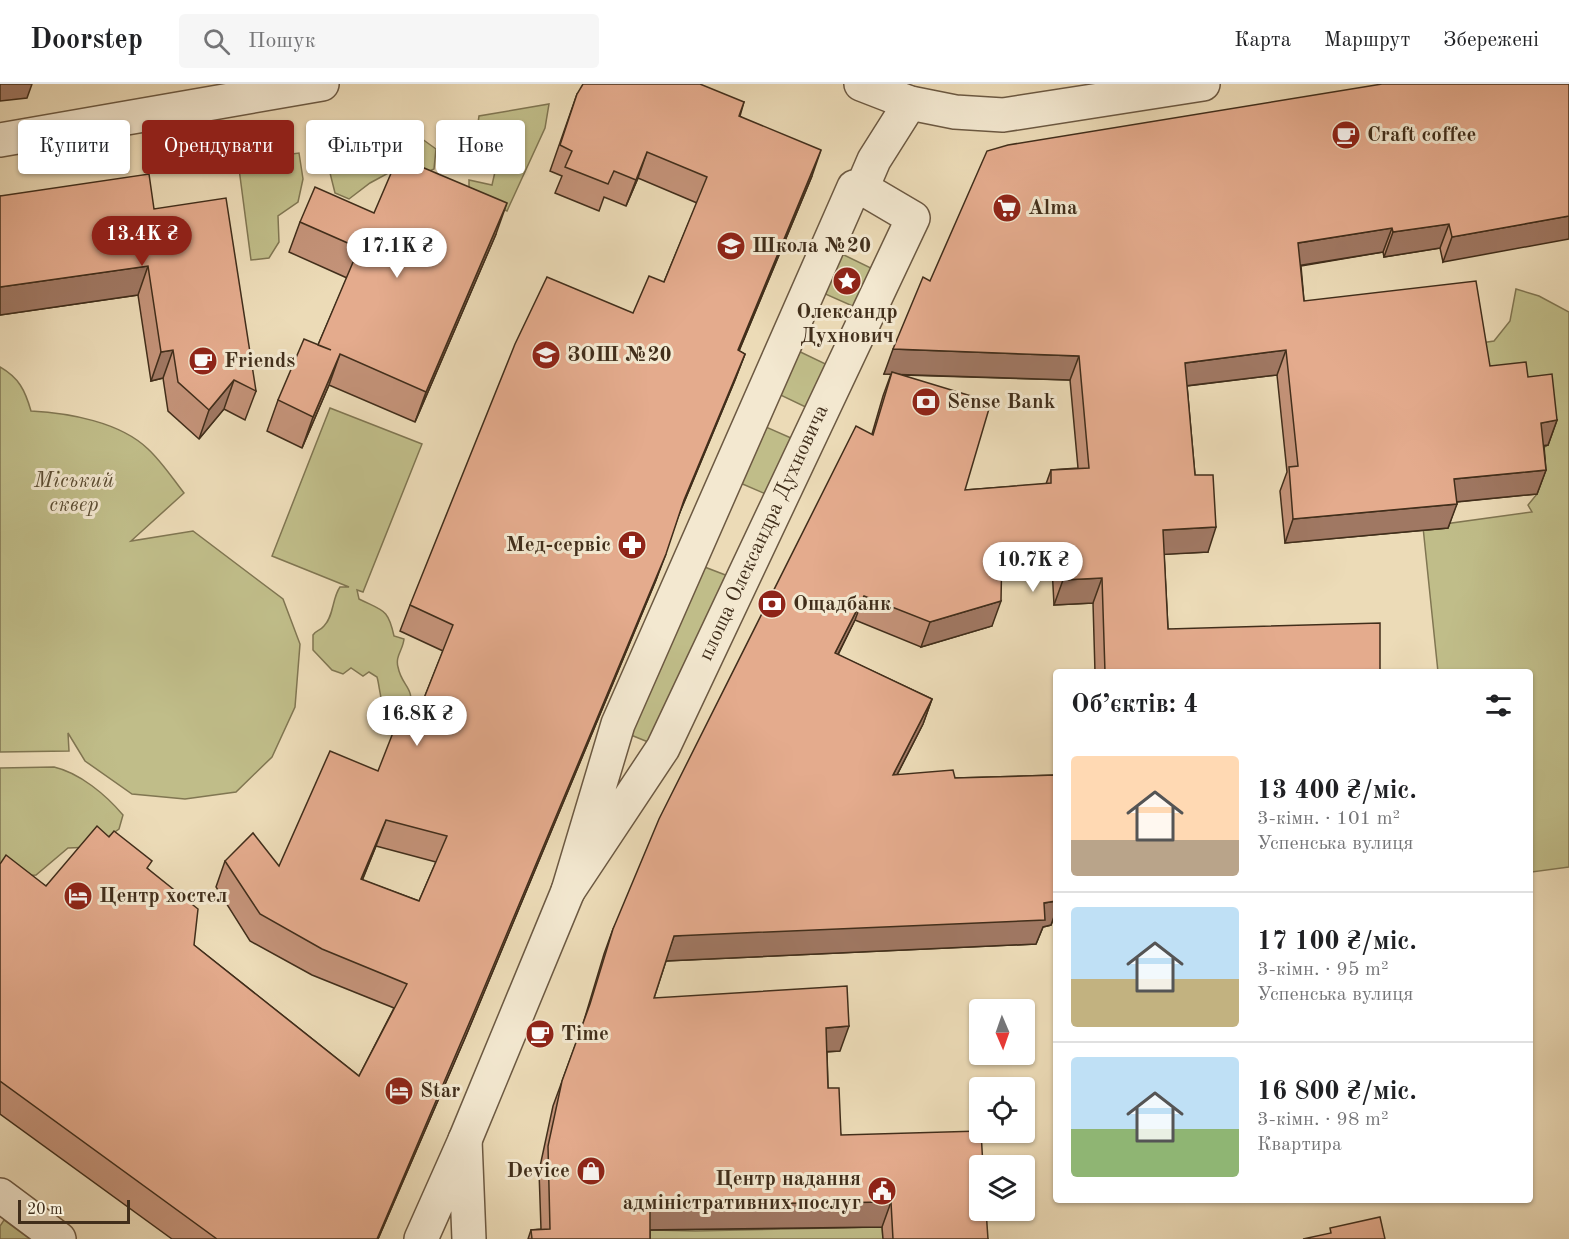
<!DOCTYPE html>
<html lang="uk">
<head>
<meta charset="utf-8">
<style>
  :root { --surface:#fff; --page:#f6f6f6; --text:#202124; --muted:#757577; --line:#e0e0e0; --accent:#8f2418 }
  body { margin:0; font-family:"Old Standard TT",serif; background:var(--page); color:var(--text); height:100vh; display:flex; flex-direction:column; font-size:22px; white-space:nowrap }
  * { box-sizing:border-box; margin:0 }
  p { font-size:20px; color:var(--muted) }
  .icon { flex:none; width:33px; height:33px; fill:none; stroke:currentColor; stroke-width:2; stroke-linecap:round; stroke-linejoin:round }
  .map { position:relative; flex:1; overflow:hidden }
  .drawer { position:absolute; left:1053px; top:585px; width:480px; height:534px; display:flex; flex-direction:column; background:var(--surface); border-radius:6px; box-shadow:0 2px 4px #0004 }
  .drawer>* { flex:none }
  .top-card { position:absolute; left:18px; top:36px; width:570px; height:54px; display:flex; gap:12px }
  .needle { width:39px; rotate:178deg }
  .buttons { position:absolute; left:969px; top:915px; display:grid; gap:12px }
  .buttons a { display:grid; place-items:center; width:66px; height:66px; border-radius:6px; background:var(--surface); box-shadow:0 2px 4px #0004; font-size:30px }
  .scale { position:absolute; left:18px; bottom:15px; width:112px; box-sizing:border-box; padding-left:6px; border:3px solid #412e1b; border-top:0; font-size:16px; line-height:21px; white-space:nowrap; color:#412e1b; -webkit-text-stroke:4px #f3e8d0; paint-order:stroke }
  .price { position:absolute; translate:-50% -51px; padding:0 14px; border-radius:21px; background:#fff; color:#222; font-size:20px; line-height:39px; filter:drop-shadow(0 2px 3px #0008) }
  .price::after { content:''; position:absolute; left:50%; top:36px; width:18px; height:14px; margin-left:-9px; background:inherit; clip-path:polygon(0 0,100% 0,50% 100%) }
  .price.active { background:var(--accent); color:#fff }
  ul { padding:0; list-style:none }
  li { display:flex; align-items:center; gap:18px; height:150px; padding:0 18px }
  li+li { border-top:2px solid var(--line) }
  li span { display:grid; place-items:center; flex:none; width:168px; height:120px; border-radius:6px; color:#555 }
  li>.icon { margin-inline-start:auto }
  span .icon { width:72px; height:72px; fill:#fffc; stroke-width:1 }
  li b { font-size:26px }
  h2 { display:flex; justify-content:space-between; align-items:center; height:72px; padding:0 18px; font-size:26px }
  .pill { padding:0 21px; border-radius:6px; background:var(--surface); box-shadow:0 2px 4px #0004; font-size:21px; line-height:54px }
  .pill.active { background:var(--accent); color:#fff }
  header { display:flex; align-items:center; gap:36px; box-sizing:border-box; height:84px; padding:0 30px; background:var(--surface); border-bottom:2px solid var(--line) }
  header strong { font-size:28px }
  nav { display:flex; gap:33px; margin-inline-start:auto; font-size:21px }
  .search { width:420px; height:54px; background:var(--page); display:flex; align-items:center; gap:15px; box-sizing:border-box; padding:0 21px; border-radius:6px; color:var(--muted); font-size:22px }
  .map>svg:first-child { display:block }
</style>
</head>
<body>
<header>
<strong>Doorstep</strong>
<div class="search"><svg class="icon" aria-label="search" viewBox="0 0 24 24"><circle cx="10" cy="10" r="6"/><path d="M15 15l6 6"/></svg>Пошук</div>
<nav><a>Карта</a><a>Маршрут</a><a>Збережені</a></nav>
</header>
<div class="map">
<svg width="1569" height="1155" viewBox="0 0 1569 1155">
  <rect width="100%" height="100%" fill="#ecdbb7"/>
  <filter id="stains"><feTurbulence type="fractalNoise" baseFrequency=".00333" numOctaves="4"/><feColorMatrix values="0 0 0 0 .2 0 0 0 0 .09 0 0 0 0 .02 0 0 0 .5 -.17"/></filter>
  <radialGradient id="worn" r=".72"><stop offset=".6" stop-color="#630" stop-opacity="0"/><stop offset="1" stop-color="#630" stop-opacity=".3"/></radialGradient>
  <g fill="#c0bd89" stroke="#807652" stroke-width="1.5">
    <path d="M549,20L545,44L507,127L469,110V96L492,101L497,79L473,74L479,32Z"/>
    <path d="M418,52L436,65L434,85L416,93L392,87L370,99L349,115L335,109L324,65Z"/>
    <path d="M299,69L303,95L298,118L278,132L279,158L269,174L251,176L238,77Z"/>
    <path d="M842,170L875,186L857,224L823,209Z"/>
    <path d="M1516,205L1539,212L1569,228V783L1532,788L1530,588H1438L1423,443L1532,428L1528,421L1537,410L1536,368L1548,361L1519,317L1461,262L1494,257L1510,237Z"/>
    <path d="M790,263L836,285L816,328L770,306Z"/>
    <path d="M0,283C19,294 25,306 31,327C69,329 120,338 148,365C162,378 173,395 184,409L131,457L193,447L283,515L300,560L295,623L272,673L236,708L185,715L132,710L85,677L68,649L69,667L0,668Z"/>
    <path d="M330,324L422,360L363,508L357,506L359,515C383,527 388,524 394,552L404,555C403,566 395,572 398,583C402,604 416,602 409,628C378,640 382,610 377,593L369,588L363,592L351,584L343,590L332,586L313,566V551C316,546 320,547 324,542C334,532 332,514 340,503H349L272,472Z"/>
    <path d="M757,339L800,358L775,414L731,395Z"/>
    <path d="M689,477L741,497L663,664L616,645Z"/>
    <path d="M54,683C80,689 106,711 123,731L119,745L93,763L68,764L36,791L21,792L0,786V684Z"/>
    <path d="M4,1136L30,1155H0V1142Z"/>
    <path d="M882,1143L883,1155H608V1145L695,1147Z"/>
  </g>
  <g fill="none" stroke-linecap="round" stroke-linejoin="round">
    <g stroke="#6c5942" stroke-width="36">
      <g id="minor">
        <path d="M861,0L910,19L955,28L1003,31L1203,0"/>
        <path d="M0,56L322,0"/>
        <path d="M854,103L862,104L913,134L663,664L568,807L618,640Z"/>
        <path d="M862,104L874,76L910,19"/>
        <path d="M465,1056L568,807"/>
        <path d="M0,1111L59,1155"/>
        <path d="M421,1155L465,1056L469,1155"/>
      </g>
    </g>
    <use href="#minor" stroke="#f3e8d0" stroke-width="33"/>
  </g>
  <g fill="#c49379" stroke="#412e1b" stroke-width="1.5" fill-rule="evenodd">
    <path d="M1569,0L1443,178L1440,164L1384,173L1383,168L1301,182L1304,217L1490,282L1528,293L1557,336L1548,361L1544,362L1546,386L1537,410L1457,418L1448,444L1285,459L1280,407L1287,388L1277,291L1187,302L1195,391L1208,468L1164,470L1168,545L1380,588H1095L1093,519L1054,521L1052,483L1002,488L992,542L921,563L855,536L838,571L932,615L923,640L897,691L955,694L1056,691V827L1051,841L1043,843L1036,860L666,877L654,914L840,967L827,968L828,1004L841,1051L988,1155H883L882,1143L650,1146V1155H528L531,1146L541,1145L539,1087L553,1022L582,943L604,870L613,845L872,350L883,312L891,290H884L930,197ZM902,291L1070,296L1078,384L1051,386L1046,400L965,406Z"/>
    <path d="M577,10L744,18L740,32L812,92L739,267L745,270L735,296L678,433L656,496L465,954L378,1155H172L0,1030V780L46,802L109,753L149,786L194,861L359,992L394,924L312,891L250,857L216,803L225,777L279,782L378,687L411,647L443,567L400,547L410,521L633,229L664,198L697,119L638,94L626,122L604,113L599,127L555,109L562,92L550,87ZM376,762L436,778L419,817L362,796Z"/>
    <path d="M0,112L154,125L256,307L245,336L224,325L199,355L168,327L163,294L151,297L138,211L0,231Z"/>
    <path d="M374,129L496,150L415,338L329,301L302,364L267,347L278,316L318,261L347,194L289,168L300,138Z"/>
  </g>
  <g fill="#a07863" stroke="#412e1b" stroke-width="1.5">
    <path d="M0,0H32L27,14L0,17Z"/>
    <path d="M821,66L812,92L728,293L738,266Z"/>
    <path d="M647,68L638,94L626,122L636,96Z"/>
    <path d="M507,119L496,150L415,338L426,308Z"/>
    <path d="M1569,132V155L1443,178L1452,153Z"/>
    <path d="M1449,140L1440,164L1384,173L1393,148Z"/>
    <path d="M1392,144L1383,168L1290,183L1298,159Z"/>
    <path d="M148,182L138,211L0,231V203Z"/>
    <path d="M893,265L1079,272L1070,296L884,290Z"/>
    <path d="M173,266L163,294L151,297L161,268Z"/>
    <path d="M1286,266L1277,291L1176,303L1185,279Z"/>
    <path d="M340,270L329,301L302,364L313,333Z"/>
    <path d="M745,270L735,296L674,442L684,416Z"/>
    <path d="M234,296L224,325L199,355L209,326Z"/>
    <path d="M1557,336L1548,361L1532,363L1541,339Z"/>
    <path d="M1546,386L1537,410L1445,419L1454,395Z"/>
    <path d="M1457,420L1448,444L1285,459L1293,435Z"/>
    <path d="M1216,443L1208,468L1154,471L1163,446Z"/>
    <path d="M1061,459L1052,483L993,488L1002,464Z"/>
    <path d="M666,470L656,496L465,954L378,1155H377Z"/>
    <path d="M1102,494L1093,519L1054,521L1063,496Z"/>
    <path d="M864,512L855,536L826,594L835,569Z"/>
    <path d="M1001,517L992,542L921,563L930,538Z"/>
    <path d="M932,615L923,640L884,716L893,691Z"/>
    <path d="M386,736L376,762L352,822L361,795Z"/>
    <path d="M1054,753H1056V777Z"/>
    <path d="M1056,817V827L1051,841L1043,843L1036,860L665,877L674,852L1044,819Z"/>
    <path d="M849,942L840,967L817,968L826,944Z"/>
    <path d="M891,1118L882,1143L641,1146L650,1121Z"/>
  </g>
  <g fill="#e4ab8d" stroke="#412e1b" stroke-width="1.5" fill-rule="evenodd">
    <path d="M583,0H700L744,18L739,32L821,66L738,266L745,270L684,416L666,470L474,928L377,1155H217L0,997V780L6,771L46,802L97,742L109,753L114,747L152,777L147,784L198,825L194,861L359,992L407,900L322,865L260,830L225,777L253,749L279,782L330,667L378,687L396,641L411,647L453,541L410,521L515,260L547,193L633,229L649,192L664,198L707,93L647,68L636,96L614,87L608,100L565,83L572,67L560,61L577,10ZM386,736L447,752L419,817L361,795Z"/>
    <path d="M1382,0H1569V132L1452,153L1449,140L1393,148L1392,144L1298,159L1304,217L1476,197L1490,282L1526,278L1528,293L1552,290L1557,336L1541,339L1546,386L1454,395L1457,420L1293,435L1289,383L1298,382L1286,266L1185,279L1195,391H1213L1216,443L1163,446L1168,545L1380,539V588H1105L1102,494L1063,496L1061,459L1002,464L1001,517L930,538L864,512L835,569L932,615L893,691L953,686L955,694L1056,691V753H1054L1056,778V817L1044,819L1045,836L674,852L654,914L847,902L849,942L826,944L828,1004H839L841,1051L980,1047V1048H981L983,1082H980V1126H986L988,1155H893L891,1118L650,1121V1155H532L531,1146L550,1145L548,1062L562,997L590,920L613,845L659,735L856,342L873,351L892,288L991,318L965,406L1051,399V386L1089,384L1079,272L893,265L923,193L930,197L987,67L1008,61Z"/>
    <path d="M398,73L507,119L426,308L340,270L313,333L278,316L304,255L331,266L318,261L359,164L300,138L315,103L374,129Z"/>
    <path d="M149,90L154,125L226,114L256,307L234,296L209,326L178,298L173,266L161,268L148,182L0,203V112Z"/>
    <path d="M1380,1133L1385,1155H1303L1331,1149L1330,1144Z"/>
  </g>
  <defs>
    <g id="cafe-disc" transform="scale(1.5)"><circle r="9.5" fill="#8f2418" stroke="#f3e8d0"/><path d="M-5.5-4.5H6V0H3Q3 3.5 0 3.5H-2.5Q-5.5 3.5-5.5 0ZM3-3.2v2h1.7v-2ZM-6 4.5H4V6H-6Z" fill="#fff"/></g>
    <g id="supermarket-disc" transform="scale(1.5)"><circle r="9.5" fill="#8f2418" stroke="#f3e8d0"/><path d="M-6-5.5h2.5l.6 2H6L4.5 2H-2.5L-4.4-4H-6ZM-1.5 3.2a1.3 1.3 0 1 0 .1 0ZM3 3.2a1.3 1.3 0 1 0 .1 0Z" fill="#fff"/></g>
    <g id="school-disc" transform="scale(1.5)"><circle r="9.5" fill="#8f2418" stroke="#f3e8d0"/><path d="M0-5L7-2L0 1L-7-2ZM-4 1L0 2.5L4 1V4Q0 6-4 4Z" fill="#fff"/></g>
    <g id="sight-disc" transform="scale(1.5)"><circle r="9.5" fill="#8f2418" stroke="#f3e8d0"/><path d="M0-6L1.8-2.2L6-1.7L2.9 1.2L3.7 5.4L0 3.3L-3.7 5.4L-2.9 1.2L-6-1.7L-1.8-2.2Z" fill="#fff"/></g>
    <g id="bank-disc" transform="scale(1.5)"><circle r="9.5" fill="#8f2418" stroke="#f3e8d0"/><path d="M-6-4H6V4H-6ZM0-2.3a2.3 2.3 0 1 0 0 4.6a2.3 2.3 0 1 0 0-4.6Z" fill="#fff"/></g>
    <g id="pharmacy-disc" transform="scale(1.5)"><circle r="9.5" fill="#8f2418" stroke="#f3e8d0"/><path d="M-2-6h4v4h4v4h-4v4h-4v-4h-4v-4h4Z" fill="#fff"/></g>
    <g id="hotel-disc" transform="scale(1.5)"><circle r="9.5" fill="#8f2418" stroke="#f3e8d0"/><path d="M-6-4.5h1.5V1H6V5H4.5V3h-9V5H-6ZM-4 0a1.8 1.8 0 1 1 3.6 0ZM.5 0V-2.5h3Q6-2.5 6 0Z" fill="#fff"/></g>
    <g id="shop-disc" transform="scale(1.5)"><circle r="9.5" fill="#8f2418" stroke="#f3e8d0"/><path d="M-5-2.5h2.3a2.7 3.5 0 0 1 5.4 0H5L5.5 6h-11ZM-1.5-2.5h3a1.5 2.3 0 0 0-3 0Z" fill="#fff"/></g>
    <g id="civic-disc" transform="scale(1.5)"><circle r="9.5" fill="#8f2418" stroke="#f3e8d0"/><path d="M-.6-6.5H3V-4.5H.6V-3L4-1V1h2V6H-6V1h2V-1L-.6-3ZM-1.2 2.5V6h2.4V2.5Z" fill="#fff"/></g>
  </defs>
  <g fill-rule="evenodd">
    <use href="#cafe-disc" x="1346" y="51"/>
    <use href="#supermarket-disc" x="1007" y="124"/>
    <use href="#school-disc" x="731" y="162"/>
    <use href="#sight-disc" x="847" y="197"/>
    <use href="#school-disc" x="546" y="271"/>
    <use href="#cafe-disc" x="203" y="277"/>
    <use href="#bank-disc" x="926" y="318"/>
    <use href="#pharmacy-disc" x="632" y="461"/>
    <use href="#bank-disc" x="772" y="520"/>
    <use href="#hotel-disc" x="78" y="812"/>
    <use href="#cafe-disc" x="540" y="950"/>
    <use href="#hotel-disc" x="399" y="1007"/>
    <use href="#shop-disc" x="591" y="1087"/>
    <use href="#civic-disc" x="882" y="1107"/>
  </g>
  <g text-anchor="middle" dominant-baseline="central" stroke-width="6" stroke-linejoin="round" paint-order="stroke">
    <g font-size="21" font-weight="bold" fill="#412e1b" stroke="#f3e8d0" text-anchor="start">
      <text x="1367" y="51">Craft coffee</text>
      <text x="1028" y="124">Alma</text>
      <text x="752" y="162">Школа №20</text>
      <text x="847" y="228" text-anchor="middle">Олександр<tspan x="847" dy="24">Духнович</tspan></text>
      <text x="567" y="271">ЗОШ №20</text>
      <text x="224" y="277">Friends</text>
      <text x="947" y="318">Sense Bank</text>
      <text x="611" y="461" text-anchor="end">Мед-сервіс</text>
      <text x="793" y="520">Ощадбанк</text>
      <text x="99" y="812">Центр хостел</text>
      <text x="561" y="950">Time</text>
      <text x="420" y="1007">Star</text>
      <text x="570" y="1087" text-anchor="end">Device</text>
      <text x="861" y="1095" text-anchor="end">Центр надання<tspan x="861" dy="24">адміністративних послуг</tspan></text>
    </g>
    <g font-size="21" font-style="italic" fill="#5a4b31" stroke="#f3e8d0">
      <text x="74" y="397">Міський<tspan x="74" dy="24">сквер</tspan></text>
    </g>
    <g font-size="21" fill="#412e1b" stroke="#f3e8d0">
      <text transform="translate(764 449) rotate(-65)">площа Олександра Духновича</text>
    </g>
  </g>
  <rect width="100%" height="100%" filter="url(#stains)"/>
  <rect width="100%" height="100%" fill="url(#worn)"/>
</svg>
<div class="buttons">
<a><svg class="needle" viewBox="-14 -14 28 28"><path d="M0-13l5 13h-10z" fill="#e53935"/><path d="M0 13l5-13h-10z" fill="#757577"/></svg></a>
<a><svg class="icon" aria-label="locate" viewBox="0 0 24 24"><circle cx="12" cy="12" r="6"/><path d="M12 2v4M12 18v4M2 12h4M18 12h4"/></svg></a>
<a><svg class="icon" aria-label="layers" viewBox="0 0 24 24"><path d="M12 4l9 5-9 5-9-5zM3 14l9 5 9-5"/></svg></a>
</div>
<div class="scale">20 m</div>
<b class="price active" style="left:142px;top:183px">13.4K ₴</b>
<b class="price" style="left:397px;top:195px">17.1K ₴</b>
<b class="price" style="left:1033px;top:509px">10.7K ₴</b>
<b class="price" style="left:417px;top:663px">16.8K ₴</b>
<div class="top-card">
<a class="pill">Купити</a>
<a class="pill active">Орендувати</a>
<a class="pill">Фільтри</a>
<a class="pill">Нове</a>
</div>
<section class="drawer">
<h2>Об’єктів: 4<svg class="icon" aria-label="filters" viewBox="0 0 24 24"><path d="M4 7h16M4 17h16"/><circle cx="9" cy="7" r="2"/><circle cx="15" cy="17" r="2"/></svg></h2>
<ul>
<li><span style="background:linear-gradient(#ffd9b3 70%,#b9a48a 0)"><svg class="icon" aria-label="home" viewBox="0 0 24 24"><path d="M3 11l9-7 9 7M6 9v11h12V9"/></svg></span><div><b>13 400 ₴/міс.</b><p>3-кімн. · 101 m²</p><p>Успенська вулиця</p></div></li>
<li><span style="background:linear-gradient(#bfe0f5 60%,#c2b280 0)"><svg class="icon" aria-label="home" viewBox="0 0 24 24"><path d="M3 11l9-7 9 7M6 9v11h12V9"/></svg></span><div><b>17 100 ₴/міс.</b><p>3-кімн. · 95 m²</p><p>Успенська вулиця</p></div></li>
<li><span style="background:linear-gradient(#bfe0f5 60%,#8fb573 0)"><svg class="icon" aria-label="home" viewBox="0 0 24 24"><path d="M3 11l9-7 9 7M6 9v11h12V9"/></svg></span><div><b>16 800 ₴/міс.</b><p>3-кімн. · 98 m²</p><p>Квартира</p></div></li>
</ul>
</section>
</div>
</body>
</html>
